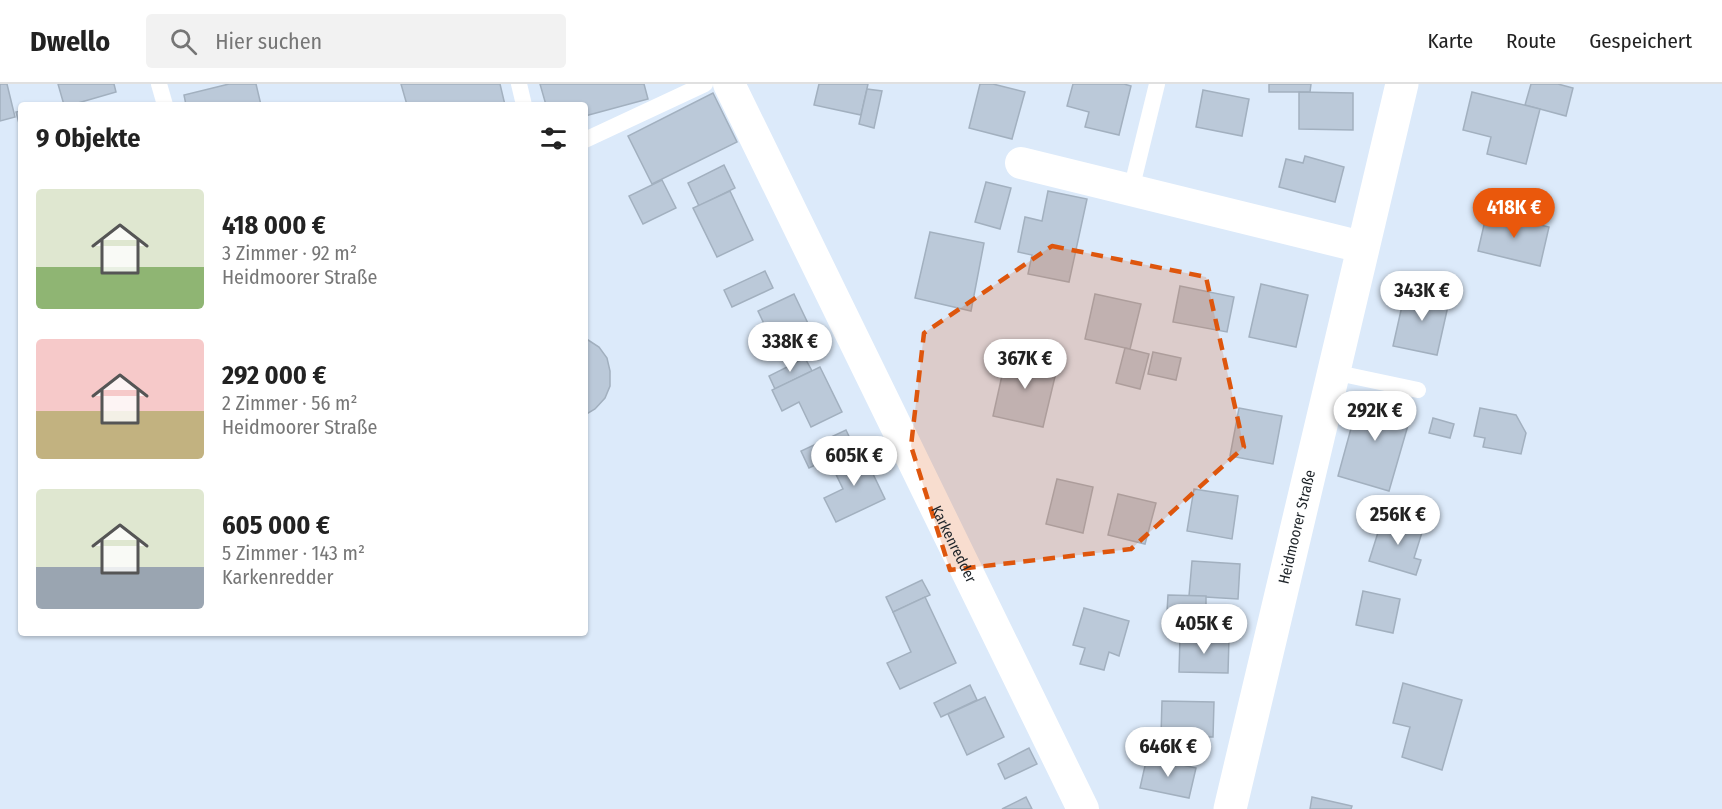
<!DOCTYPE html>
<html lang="de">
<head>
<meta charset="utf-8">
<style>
  :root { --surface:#fff; --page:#f2f2f2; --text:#222; --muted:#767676; --line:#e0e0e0; --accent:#ea580c }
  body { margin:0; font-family:"Fira Sans Condensed",sans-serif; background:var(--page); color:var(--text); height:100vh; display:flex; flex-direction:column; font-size:22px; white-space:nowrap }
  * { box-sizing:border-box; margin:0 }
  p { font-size:20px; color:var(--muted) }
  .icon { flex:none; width:33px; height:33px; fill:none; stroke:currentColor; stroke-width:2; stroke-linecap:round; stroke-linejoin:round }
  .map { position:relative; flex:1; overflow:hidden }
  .drawer { position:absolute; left:18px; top:18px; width:570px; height:534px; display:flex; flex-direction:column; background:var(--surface); border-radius:6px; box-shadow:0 2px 4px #0004 }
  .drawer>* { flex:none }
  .price { position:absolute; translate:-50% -51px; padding:0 14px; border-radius:21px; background:#fff; color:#222; font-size:20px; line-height:39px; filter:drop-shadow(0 2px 3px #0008) }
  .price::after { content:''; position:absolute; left:50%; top:36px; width:18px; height:14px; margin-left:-9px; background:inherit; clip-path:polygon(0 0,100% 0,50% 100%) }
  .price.on { background:var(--accent); color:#fff }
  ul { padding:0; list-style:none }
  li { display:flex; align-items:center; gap:18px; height:150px; padding:0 18px }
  li span { display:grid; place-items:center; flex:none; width:168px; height:120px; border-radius:6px; color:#555 }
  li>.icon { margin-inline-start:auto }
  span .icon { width:72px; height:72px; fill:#fffc; stroke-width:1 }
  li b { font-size:26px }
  h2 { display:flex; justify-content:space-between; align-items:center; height:72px; padding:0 18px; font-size:26px }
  header { display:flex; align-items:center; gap:36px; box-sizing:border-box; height:84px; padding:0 30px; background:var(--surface); border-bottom:2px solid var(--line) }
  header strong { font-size:28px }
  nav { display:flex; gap:33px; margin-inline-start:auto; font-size:21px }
  .search { width:420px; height:54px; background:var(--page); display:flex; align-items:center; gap:15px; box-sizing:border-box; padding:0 21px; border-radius:6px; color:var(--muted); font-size:22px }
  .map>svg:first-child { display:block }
</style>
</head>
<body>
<header>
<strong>Dwello</strong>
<div class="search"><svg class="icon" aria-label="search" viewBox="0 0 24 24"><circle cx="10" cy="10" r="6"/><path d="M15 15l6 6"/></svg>Hier suchen</div>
<nav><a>Karte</a><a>Route</a><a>Gespeichert</a></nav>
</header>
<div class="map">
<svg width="1722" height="725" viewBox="0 0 1722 725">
  <rect width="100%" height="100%" fill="#dceafa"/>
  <g fill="#bbc9d9" stroke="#a2b0bf" stroke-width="1.5">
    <path d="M0,0H7L15,33L0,37Z"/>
    <path d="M58,0H114L116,8L71,21H64Z"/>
    <path d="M229,0H256L261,21H186L184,11Z"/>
    <path d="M401,0H500L505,21H407Z"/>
    <path d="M540,0H644L648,15L585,32V21H546Z"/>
    <path d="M819,0H868L861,31L814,21Z"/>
    <path d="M980,0H993L1025,8L1012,55L969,44Z"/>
    <path d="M1073,0H1124L1131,2L1119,51L1085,43L1089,28L1067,22Z"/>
    <path d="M1269,0H1311L1310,8H1269Z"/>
    <path d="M1531,0H1558L1573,4L1566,32L1525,21Z"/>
    <path d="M867,5L882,7L874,44L859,40Z"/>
    <path d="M1203,6L1249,15L1242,52L1196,43Z"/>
    <path d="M1299,8L1353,9V46L1299,45Z"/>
    <path d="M1472,8L1540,25L1526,80L1487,70L1491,53L1463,46Z"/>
    <path d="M713,9L737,58L652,100L628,52Z"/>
    <path d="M21,27V47L16,28Z"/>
    <path d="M1305,72L1344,83L1335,118L1279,103L1286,75L1303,79Z"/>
    <path d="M724,81L735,104L699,122L688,99Z"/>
    <path d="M662,96L676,124L643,140L629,112Z"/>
    <path d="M986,98L1011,104L1000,145L975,138Z"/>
    <path d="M730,107L753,156L717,173L693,124Z"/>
    <path d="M1048,107L1087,115L1069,198L1028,190L1032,171L1018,168L1025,133L1042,137Z"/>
    <path d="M1487,128L1549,143L1540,182L1478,167Z"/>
    <path d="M930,148L984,159L971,227L915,214Z"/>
    <path d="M765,187L773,204L732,223L724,206Z"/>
    <path d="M1261,200L1308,211L1296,263L1249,253Z"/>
    <path d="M1180,202L1234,213L1227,248L1173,238Z"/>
    <path d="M1406,204L1450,213L1437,271L1393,262Z"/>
    <path d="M794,210L813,250L777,267L758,227Z"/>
    <path d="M1095,210L1141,220L1130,265L1085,255Z"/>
    <path d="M585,254L599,263L607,274L610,287V302L605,314L595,325L585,331Z"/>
    <path d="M1125,264L1149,270L1140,305L1116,299Z"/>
    <path d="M1153,268L1181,274L1176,296L1148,290Z"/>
    <path d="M1007,269L1058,280L1043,343L993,332Z"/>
    <path d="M805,274L812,287L775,305L769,292Z"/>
    <path d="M820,283L842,328L811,343L799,318L782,327L772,306Z"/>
    <path d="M1361,308L1413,324L1389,407L1338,392Z"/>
    <path d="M1239,324L1282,332L1273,380L1230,372Z"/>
    <path d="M1480,324L1516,331L1526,349L1521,370L1483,363L1485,354L1474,352Z"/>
    <path d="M1433,334L1454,340L1450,354L1429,349Z"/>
    <path d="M846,346L854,363L809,384L801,367Z"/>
    <path d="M861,365L885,415L836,438L824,414L843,405L831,380Z"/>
    <path d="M1057,395L1093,403L1083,449L1046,440Z"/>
    <path d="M1194,405L1238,412L1232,455L1187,447Z"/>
    <path d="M1118,410L1156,419L1145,460L1108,451Z"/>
    <path d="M1392,432L1424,442L1414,474L1421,476L1416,491L1369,477L1381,439L1389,441Z"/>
    <path d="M1192,477L1240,480L1238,515L1189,512Z"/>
    <path d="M922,496L930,511L893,528L886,513Z"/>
    <path d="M1363,507L1400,515L1393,549L1356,541Z"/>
    <path d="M1168,511L1206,512V529L1167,528Z"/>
    <path d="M925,513L956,579L900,605L887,579L911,568L893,528Z"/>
    <path d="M1084,524L1129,537L1119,572L1109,568L1104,586L1080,580L1085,564L1073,561Z"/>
    <path d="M1179,528L1206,529V553H1180Z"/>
    <path d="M1180,553L1229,554L1228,589L1179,588Z"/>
    <path d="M1403,599L1462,616L1442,686L1402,673L1410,643L1393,639Z"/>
    <path d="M970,601L977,616L941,633L934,619Z"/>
    <path d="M985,613L1004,653L967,671L948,630Z"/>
    <path d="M1162,617L1214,618L1213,653L1161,652Z"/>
    <path d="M1029,664L1037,680L1005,695L998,680Z"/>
    <path d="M1147,673L1196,684L1189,714L1140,704Z"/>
    <path d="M1026,713L1032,725H1002Z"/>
    <path d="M1312,713L1352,722L1351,725H1310Z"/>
  </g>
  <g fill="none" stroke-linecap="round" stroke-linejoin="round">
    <g stroke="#fff" stroke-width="16">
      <path d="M159,0L165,21"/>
      <path d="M519,0L524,21"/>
      <path d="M585,56L705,0"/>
      <path d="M1131,106L1157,0"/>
      <path d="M1333,288L1418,306"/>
    </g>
    <g stroke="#fff" stroke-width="32">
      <path id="s1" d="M729,0L1083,725"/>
      <path d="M1021,79L1362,163"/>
    </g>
    <path stroke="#fff" stroke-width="33" id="s2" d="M1230,725L1402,0"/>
  </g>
  <path fill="#de560d" fill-opacity="0.2" stroke="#de560d" stroke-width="4.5" stroke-dasharray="12 8" stroke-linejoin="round" d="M1052,162L1206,193L1244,363L1131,465L950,486L911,362L924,249Z"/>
  <g text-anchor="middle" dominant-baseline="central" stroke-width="6" stroke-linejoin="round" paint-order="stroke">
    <g font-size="15" fill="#1e2429" stroke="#dceafa">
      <text stroke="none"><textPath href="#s2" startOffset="290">Heidmoorer Straße</textPath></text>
      <text stroke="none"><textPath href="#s1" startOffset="512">Karkenredder</textPath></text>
    </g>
  </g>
</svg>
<b class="price on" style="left:1514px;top:155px">418K €</b>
<b class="price" style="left:1422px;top:238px">343K €</b>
<b class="price" style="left:790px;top:289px">338K €</b>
<b class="price" style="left:1025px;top:306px">367K €</b>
<b class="price" style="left:1375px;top:358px">292K €</b>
<b class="price" style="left:854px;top:403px">605K €</b>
<b class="price" style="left:1398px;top:462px">256K €</b>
<b class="price" style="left:1204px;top:571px">405K €</b>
<b class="price" style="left:1168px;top:694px">646K €</b>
<section class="drawer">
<h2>9 Objekte<svg class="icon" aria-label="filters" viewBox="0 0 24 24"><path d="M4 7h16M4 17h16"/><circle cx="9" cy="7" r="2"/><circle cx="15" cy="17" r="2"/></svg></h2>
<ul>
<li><span style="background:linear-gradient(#dfe7d0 65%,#8fb573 0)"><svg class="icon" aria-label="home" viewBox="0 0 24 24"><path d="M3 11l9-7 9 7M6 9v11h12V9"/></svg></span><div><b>418 000 €</b><p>3 Zimmer · 92 m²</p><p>Heidmoorer Straße</p></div></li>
<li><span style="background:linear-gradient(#f6c9c9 60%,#c2b280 0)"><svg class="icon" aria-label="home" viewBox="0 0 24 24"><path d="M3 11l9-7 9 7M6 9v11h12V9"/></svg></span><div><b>292 000 €</b><p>2 Zimmer · 56 m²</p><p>Heidmoorer Straße</p></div></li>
<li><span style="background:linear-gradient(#dfe7d0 65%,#9aa5b1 0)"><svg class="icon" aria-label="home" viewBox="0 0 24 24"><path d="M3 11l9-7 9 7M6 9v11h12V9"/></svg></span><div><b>605 000 €</b><p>5 Zimmer · 143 m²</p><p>Karkenredder</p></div></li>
</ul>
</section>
</div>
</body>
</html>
